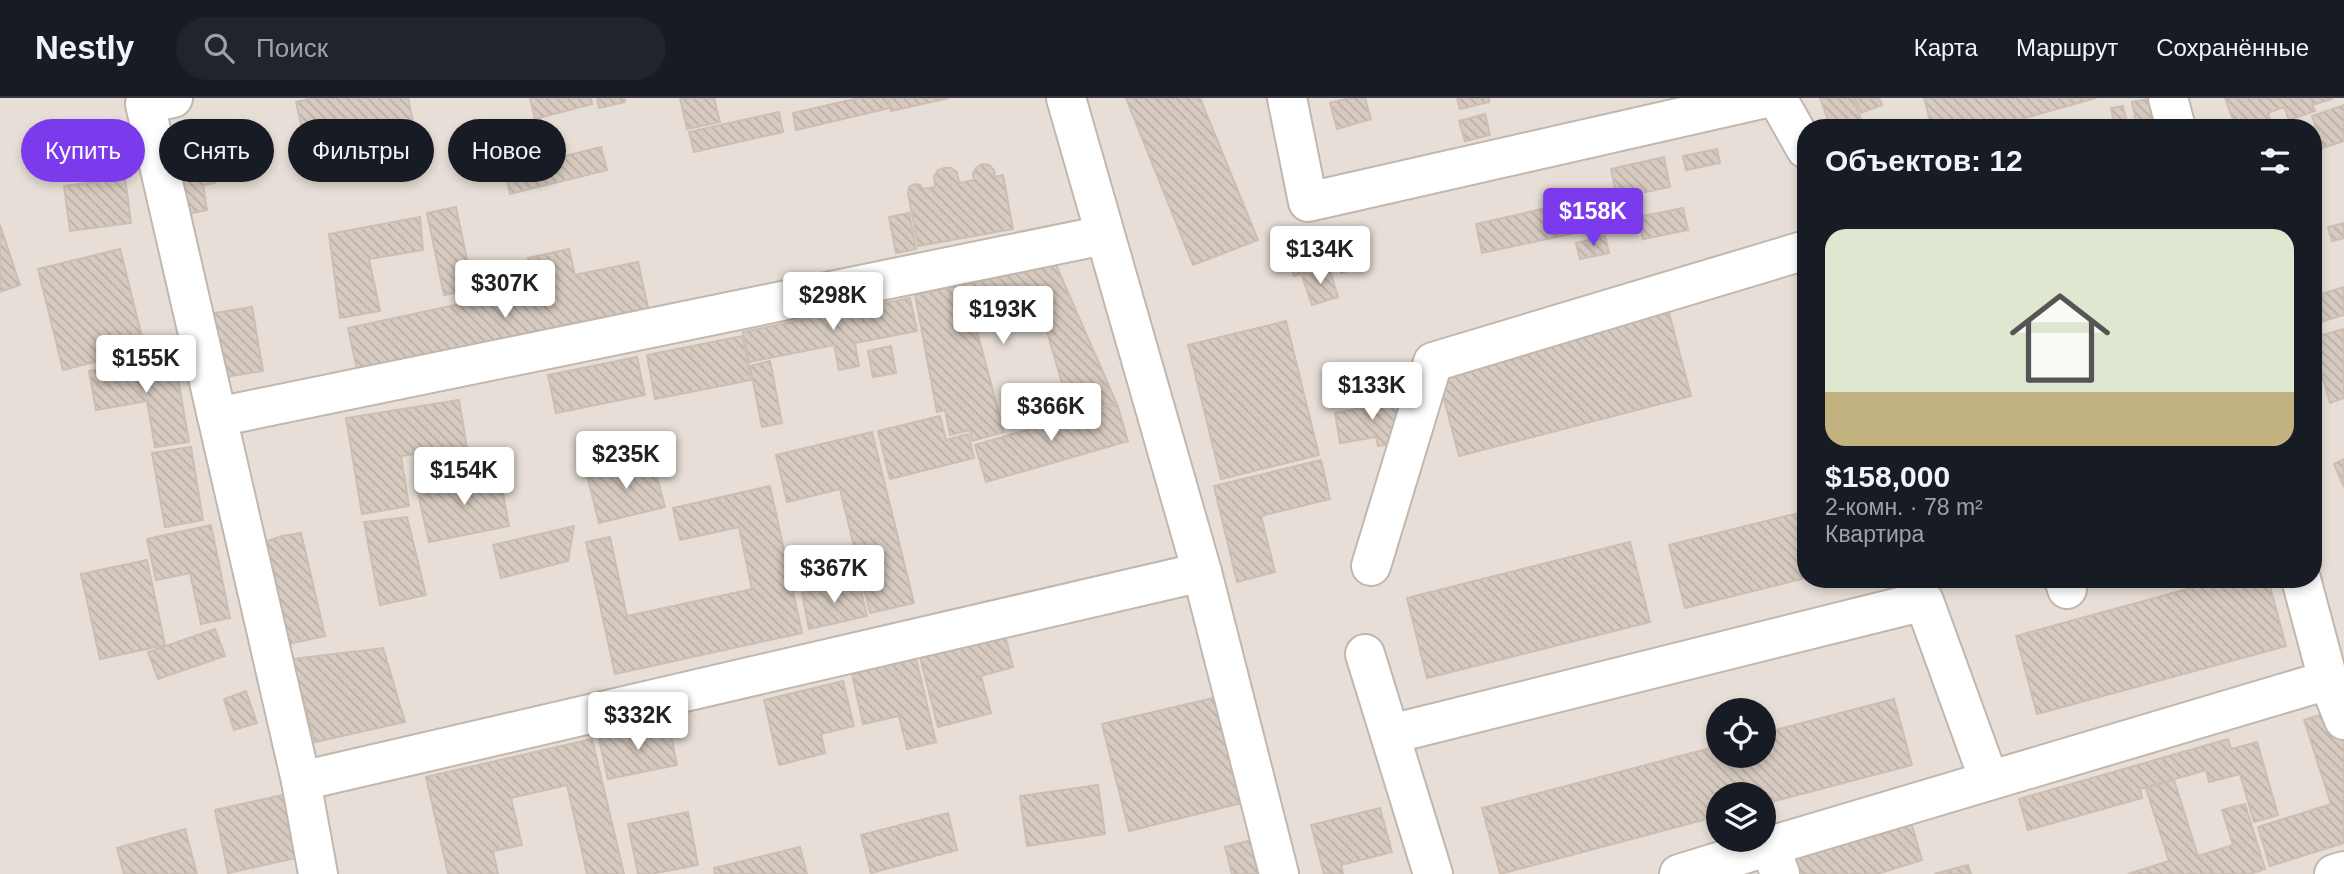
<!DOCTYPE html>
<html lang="ru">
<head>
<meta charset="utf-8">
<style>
  :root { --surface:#171b24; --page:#20242c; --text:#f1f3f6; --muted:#9ea1a6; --line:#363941; --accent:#7c3aed }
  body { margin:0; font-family:Arial,sans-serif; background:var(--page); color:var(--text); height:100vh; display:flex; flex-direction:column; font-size:26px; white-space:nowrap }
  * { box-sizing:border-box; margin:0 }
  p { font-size:23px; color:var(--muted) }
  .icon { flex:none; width:38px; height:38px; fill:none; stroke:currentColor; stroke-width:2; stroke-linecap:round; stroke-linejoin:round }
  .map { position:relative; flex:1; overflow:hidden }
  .panel { position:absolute; left:1797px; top:21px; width:525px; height:469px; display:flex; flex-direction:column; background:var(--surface); border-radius:28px; box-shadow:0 4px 10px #0003 }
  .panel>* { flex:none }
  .guide { position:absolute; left:21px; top:21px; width:665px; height:63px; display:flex; gap:14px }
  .controls { position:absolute; left:1706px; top:600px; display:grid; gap:14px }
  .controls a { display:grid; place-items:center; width:70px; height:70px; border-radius:50%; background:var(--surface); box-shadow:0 4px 10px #0003; font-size:35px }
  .price { position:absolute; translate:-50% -60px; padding:0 16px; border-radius:7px; background:#fff; color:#222; font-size:23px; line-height:46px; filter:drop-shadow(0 2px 4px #0008) }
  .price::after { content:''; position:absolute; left:50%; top:42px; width:21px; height:16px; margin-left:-10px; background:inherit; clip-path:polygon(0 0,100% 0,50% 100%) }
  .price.selected { background:var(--accent); color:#fff }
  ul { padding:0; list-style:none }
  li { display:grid; align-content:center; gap:14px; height:371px; padding:0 28px }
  li span { display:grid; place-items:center; height:217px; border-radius:21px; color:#555 }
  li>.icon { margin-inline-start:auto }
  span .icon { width:126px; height:126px; fill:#fffc; stroke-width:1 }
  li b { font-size:30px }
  h2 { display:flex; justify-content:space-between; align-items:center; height:84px; padding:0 28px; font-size:30px }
  .pill { padding:0 24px; border-radius:32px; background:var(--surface); box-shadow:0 4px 10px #0003; font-size:24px; line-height:63px }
  .pill.selected { background:var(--accent); color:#fff }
  header { display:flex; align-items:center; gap:42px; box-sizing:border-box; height:98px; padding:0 35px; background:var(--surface); border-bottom:2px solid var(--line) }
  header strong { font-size:33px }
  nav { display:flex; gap:38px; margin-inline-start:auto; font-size:24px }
  .search { width:490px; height:63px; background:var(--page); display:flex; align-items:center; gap:18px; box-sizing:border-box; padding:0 24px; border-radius:38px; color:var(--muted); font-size:26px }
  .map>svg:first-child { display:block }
</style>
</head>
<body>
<header>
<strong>Nestly</strong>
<div class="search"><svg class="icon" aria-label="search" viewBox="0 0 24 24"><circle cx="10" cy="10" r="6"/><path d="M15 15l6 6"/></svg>Поиск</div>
<nav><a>Карта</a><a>Маршрут</a><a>Сохранённые</a></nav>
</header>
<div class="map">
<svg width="2344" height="776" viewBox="0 0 2344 776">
  <defs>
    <pattern id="building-back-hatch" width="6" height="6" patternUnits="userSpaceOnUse" patternTransform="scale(1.75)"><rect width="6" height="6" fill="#d7cbc1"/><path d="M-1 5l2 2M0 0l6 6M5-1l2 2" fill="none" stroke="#baafa6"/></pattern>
  </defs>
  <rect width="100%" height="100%" fill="#f3eee8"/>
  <path fill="#e7dfd7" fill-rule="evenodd" d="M0,0H2344V776H0ZM1806,30H2314V481H1806ZM1718,612H1764V658H1718ZM1718,696H1764V742H1718Z"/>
  <g fill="url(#building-back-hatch)" stroke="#cebeb2" stroke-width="2">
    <path d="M313,0H408L418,48L311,71L296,4Z"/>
    <path d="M530,0H591L592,6L535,21Z"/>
    <path d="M597,0H624L625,4L599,10Z"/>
    <path d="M680,0H714L720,24L687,31Z"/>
    <path d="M859,0H888L890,10L796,32L793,15Z"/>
    <path d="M888,0H949L891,13Z"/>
    <path d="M1126,0H1200L1258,142L1193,167Z"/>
    <path d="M1349,0H1365L1371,21L1337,31L1330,5Z"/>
    <path d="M1457,0H1489V4L1460,11Z"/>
    <path d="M1820,0H1853L1864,30H1831Z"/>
    <path d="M1855,0H1879L1882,7L1861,15Z"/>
    <path d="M1924,0H2096L1989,30H1932Z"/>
    <path d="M2225,0H2332V1L2312,7L2315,13L2289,22L2284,9L2268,15L2273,30H2236Z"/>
    <path d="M2148,1L2152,20L2136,24L2132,4Z"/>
    <path d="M2344,7V43L2323,50L2312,18Z"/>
    <path d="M2123,8L2128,30H2115L2111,10Z"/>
    <path d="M779,14L783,34L694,54L689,34Z"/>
    <path d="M1485,16L1490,37L1465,43L1459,23Z"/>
    <path d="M194,29L201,62L210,61L215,85L203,87L207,112L158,122L142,40Z"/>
    <path d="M601,49L607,72L510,96L505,73Z"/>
    <path d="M1717,51L1720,65L1686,72L1683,58Z"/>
    <path d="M1664,59L1670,89L1617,100L1611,71Z"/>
    <path d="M982,66L989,67L994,72L995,79L1003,77L1013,131L918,148L908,95L909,89L914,86L920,87L923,91L935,89L934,78L938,72L944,70H951L957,74L959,85L974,82L973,76L976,70Z"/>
    <path d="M125,80L131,125L70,133L64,88Z"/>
    <path d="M1573,104L1580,134L1482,155L1476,126Z"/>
    <path d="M456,109L473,191L444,197L427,115Z"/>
    <path d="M1683,110L1688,132L1643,141L1638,119Z"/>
    <path d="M909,115L916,151L896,155L889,119Z"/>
    <path d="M420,119L423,152L369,161L380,213L340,220L329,136Z"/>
    <path d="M2344,125V140L2332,143L2328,129Z"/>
    <path d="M0,127L20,187L0,194Z"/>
    <path d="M1605,138L1609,155L1580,161L1576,145Z"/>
    <path d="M1353,144L1361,169L1341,175L1338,165L1294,178L1290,164Z"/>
    <path d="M120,151L145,251L63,272L38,171Z"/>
    <path d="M569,151L575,177L638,164L651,223L360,285L348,230L534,190L528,160Z"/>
    <path d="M1056,167L1116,304L1071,316L1041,213L975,226L1004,334L972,343L970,332L950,337L945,312L937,314L915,197Z"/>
    <path d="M1329,169L1338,199L1312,207L1302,178Z"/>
    <path d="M2344,189V217L2314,226V198Z"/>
    <path d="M910,200L917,233L855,245L859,268L839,272L834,247L749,264L743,234Z"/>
    <path d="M252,209L263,273L218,280L208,216Z"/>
    <path d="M1668,211L1691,298L1459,358L1436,271Z"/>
    <path d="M1286,223L1319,357L1221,381L1188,247Z"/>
    <path d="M2344,231V300L2330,305L2314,250V239Z"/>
    <path d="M743,238L751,282L655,301L647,257Z"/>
    <path d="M891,248L896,275L873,279L868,253Z"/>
    <path d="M174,258L189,344L155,349L147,303L96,312L89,273Z"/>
    <path d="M637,259L645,297L556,315L548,277Z"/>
    <path d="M770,263L782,325L762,329L750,268Z"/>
    <path d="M1395,293L1404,344L1378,348L1376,339L1340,345L1335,315L1372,308L1370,298Z"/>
    <path d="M459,302L469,362L438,367L435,353L401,358L409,408L362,416L346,320Z"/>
    <path d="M1117,306L1128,343L986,384L975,347Z"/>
    <path d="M940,318L946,342L968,336L974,360L890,381L878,333Z"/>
    <path d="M872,334L914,505L870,515L840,391L787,404L776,357Z"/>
    <path d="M191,349L203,422L165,429L152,355Z"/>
    <path d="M652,360L665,409L599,425L587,377Z"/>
    <path d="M2344,361V389L2334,366Z"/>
    <path d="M1321,362L1330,401L1261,418L1275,474L1237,484L1214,388Z"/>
    <path d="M499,374L509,428L429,444L417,391Z"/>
    <path d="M770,388L802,535L615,576L586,444L610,439L627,518L752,491L739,429L680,442L673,410Z"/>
    <path d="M1806,413V480L1685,510L1669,447Z"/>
    <path d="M407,419L426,497L380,507L364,424Z"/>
    <path d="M211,427L230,520L201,526L190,475L156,482L147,441Z"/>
    <path d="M574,428L568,463L501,480L493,447Z"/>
    <path d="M301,435L325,538L288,546L265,444L282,438Z"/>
    <path d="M1630,444L1650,524L1427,580L1407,500Z"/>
    <path d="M147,462L165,547L100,561L81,476Z"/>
    <path d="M2224,481H2268L2286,548L2037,616L2016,538Z"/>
    <path d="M859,484L867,518L809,531L802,495Z"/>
    <path d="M215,531L225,558L158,581L148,554Z"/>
    <path d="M1005,537L1013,569L981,578L991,615L938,629L920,559Z"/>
    <path d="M383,550L405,624L315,644L292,561Z"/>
    <path d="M916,561L936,644L907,651L899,618L863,626L852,576Z"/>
    <path d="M843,583L854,628L821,636L825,655L779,667L764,602Z"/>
    <path d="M246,593L257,625L234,632L224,601Z"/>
    <path d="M1222,598L1250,703L1129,733L1102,626Z"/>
    <path d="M1894,601L1912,667L1764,706V696H1718V718L1500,776L1482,710L1718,648V658H1764V635Z"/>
    <path d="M2339,611L2344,627V745L2270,768L2258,729L2331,706L2304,622Z"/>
    <path d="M669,627L677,667L608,681L599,641Z"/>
    <path d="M592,641L624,776H587L567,687L511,700L522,747L493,753L498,776H448L426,679Z"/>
    <path d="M2228,641L2231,651L2257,644L2278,717L2254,724L2240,676L2209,684L2206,672L2140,691L2142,700L2028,732L2019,701Z"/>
    <path d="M2174,682L2198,758L2233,747L2222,712L2245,706L2265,771L2250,776H2128L2169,763L2146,690Z"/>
    <path d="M1098,687L1105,736L1027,748L1020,698Z"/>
    <path d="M287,696L301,759L228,775L215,712Z"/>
    <path d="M1380,710L1392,754L1341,767L1343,776H1324L1311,727Z"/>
    <path d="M688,714L698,767L651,776H638L628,726Z"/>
    <path d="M948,715L957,752L871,775L861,737Z"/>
    <path d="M1909,717L1922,762L1877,776H1796L1789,754Z"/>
    <path d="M185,731L197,776H124L117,750Z"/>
    <path d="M1259,740L1269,776H1232L1225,749Z"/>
    <path d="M800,749L807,776H715L714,770Z"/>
    <path d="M1968,767L1971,776H1934Z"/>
  </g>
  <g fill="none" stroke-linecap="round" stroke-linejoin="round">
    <g stroke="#c1b7ae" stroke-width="42">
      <g id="minor">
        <path d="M173,0L145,6L301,683L318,776"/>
        <path d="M1066,0L1202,474L1279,776"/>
        <path d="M1287,0L1308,104L1766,0"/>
        <path d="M1777,0L1806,51"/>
        <path d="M2168,0L2176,30"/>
        <path d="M217,319L1104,137"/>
        <path d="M1371,468L1433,264L1806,152"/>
        <path d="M2064,481L2067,491"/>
        <path d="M2301,481L2328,582L2344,622"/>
        <path d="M1365,556L1433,776"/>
        <path d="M1391,636L1924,503L1989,682"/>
        <path d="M301,683L1202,474"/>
        <path d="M1679,776L1770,748"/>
        <path d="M1780,776L1770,748L2328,582"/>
        <path d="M2334,776L2344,773"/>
      </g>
    </g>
    <use href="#minor" stroke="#fff" stroke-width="38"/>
  </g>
</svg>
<div class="controls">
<a><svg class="icon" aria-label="locate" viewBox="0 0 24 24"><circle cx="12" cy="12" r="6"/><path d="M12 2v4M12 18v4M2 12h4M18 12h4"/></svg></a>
<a><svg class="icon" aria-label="layers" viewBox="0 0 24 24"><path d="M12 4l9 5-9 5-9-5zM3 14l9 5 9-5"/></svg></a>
</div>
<b class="price selected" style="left:1593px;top:150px">$158K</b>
<b class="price" style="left:1320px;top:188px">$134K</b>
<b class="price" style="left:505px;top:222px">$307K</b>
<b class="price" style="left:833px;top:234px">$298K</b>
<b class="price" style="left:1003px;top:248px">$193K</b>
<b class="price" style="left:146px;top:297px">$155K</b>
<b class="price" style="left:1372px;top:324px">$133K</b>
<b class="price" style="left:1051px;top:345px">$366K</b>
<b class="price" style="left:626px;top:393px">$235K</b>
<b class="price" style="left:464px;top:409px">$154K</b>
<b class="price" style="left:834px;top:507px">$367K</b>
<b class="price" style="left:638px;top:654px">$332K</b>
<div class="guide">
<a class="pill selected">Купить</a>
<a class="pill">Снять</a>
<a class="pill">Фильтры</a>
<a class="pill">Новое</a>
</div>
<section class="panel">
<h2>Объектов: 12<svg class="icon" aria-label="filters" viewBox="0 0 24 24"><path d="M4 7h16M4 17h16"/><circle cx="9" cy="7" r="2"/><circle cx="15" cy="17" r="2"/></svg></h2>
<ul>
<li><span style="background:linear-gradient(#dfe7d0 75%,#c2b280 0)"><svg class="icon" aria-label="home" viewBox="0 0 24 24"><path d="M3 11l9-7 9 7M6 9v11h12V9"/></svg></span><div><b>$158,000</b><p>2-комн. · 78 m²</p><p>Квартира</p></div></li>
</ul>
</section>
</div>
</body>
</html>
